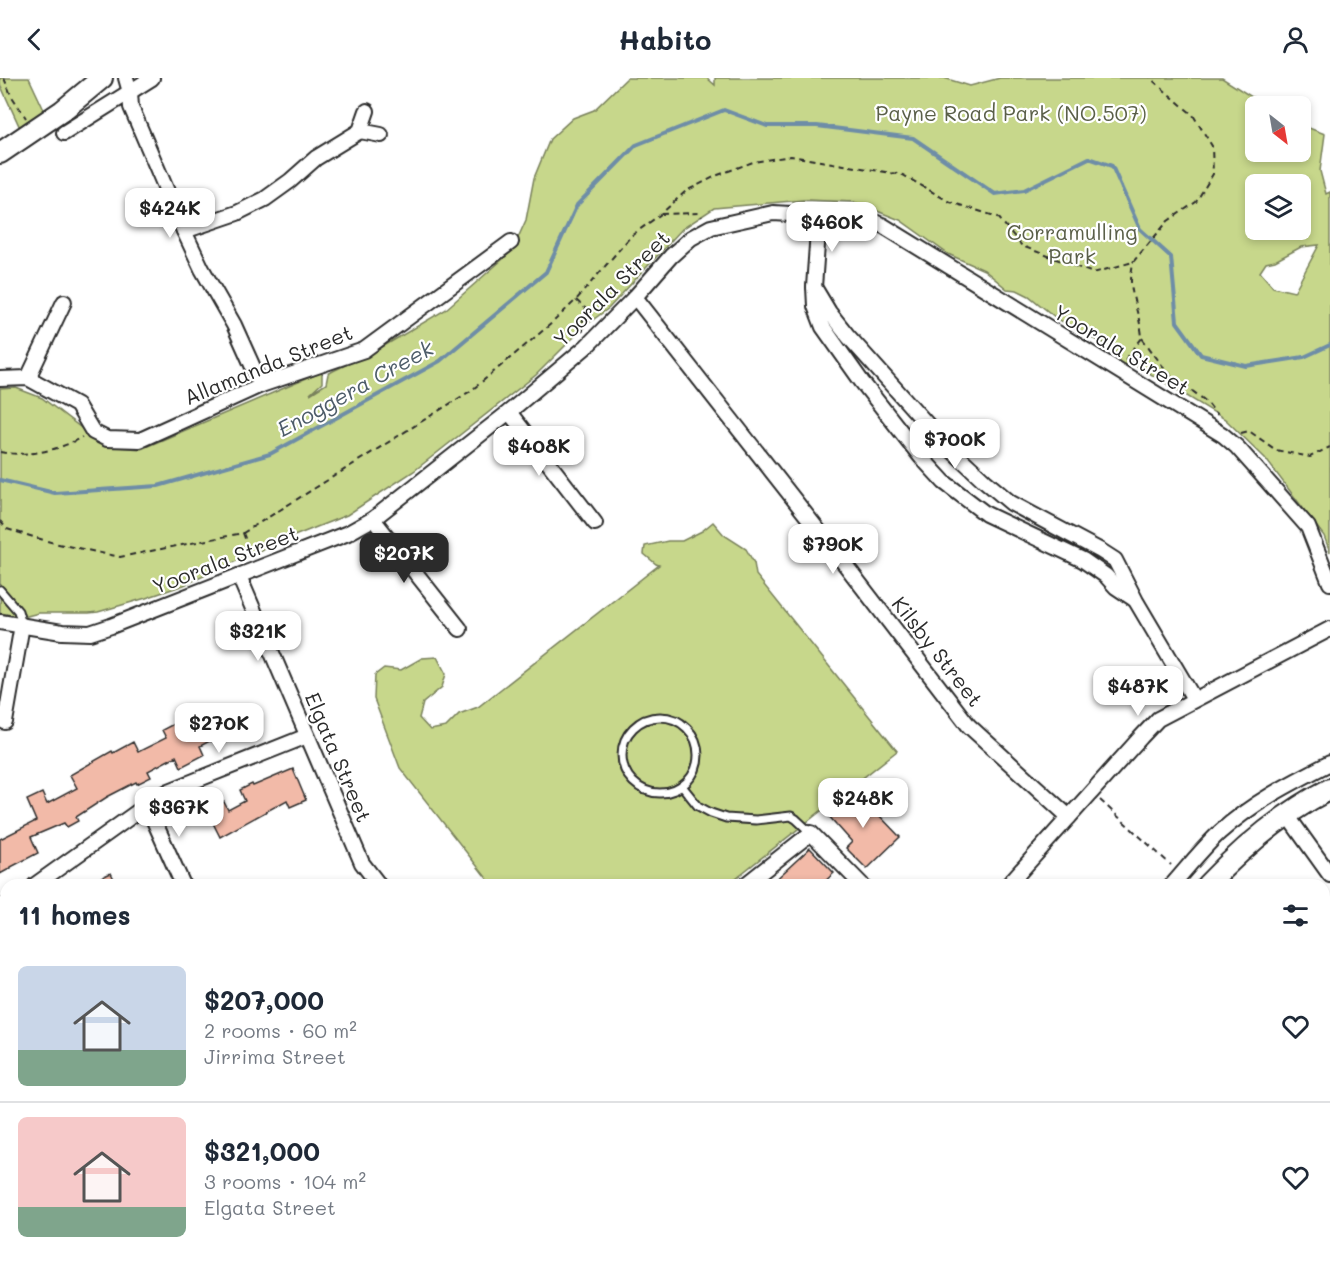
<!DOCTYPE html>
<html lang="en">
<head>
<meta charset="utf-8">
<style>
  :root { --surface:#fff; --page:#f6f6f7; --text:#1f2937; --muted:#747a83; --line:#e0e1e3; --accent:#2b2b2b }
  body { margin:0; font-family:Mali,sans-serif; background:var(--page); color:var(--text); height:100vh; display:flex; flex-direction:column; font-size:22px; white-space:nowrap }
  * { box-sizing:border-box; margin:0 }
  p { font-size:20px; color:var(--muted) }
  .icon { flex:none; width:33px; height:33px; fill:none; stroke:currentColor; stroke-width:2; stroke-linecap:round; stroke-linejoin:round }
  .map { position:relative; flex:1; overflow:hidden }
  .panel { position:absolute; left:0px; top:801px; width:1330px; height:386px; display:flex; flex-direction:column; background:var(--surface); border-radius:18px 18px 0 0; box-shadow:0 3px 9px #0003 }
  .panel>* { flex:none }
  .needle { width:39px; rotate:149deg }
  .fabs { position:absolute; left:1245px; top:18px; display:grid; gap:12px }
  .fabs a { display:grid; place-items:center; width:66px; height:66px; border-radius:9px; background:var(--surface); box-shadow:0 3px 9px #0003; font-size:30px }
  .price { position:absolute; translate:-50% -51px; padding:0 14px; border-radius:12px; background:#fff; color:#222; font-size:20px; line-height:39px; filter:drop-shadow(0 2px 3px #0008) }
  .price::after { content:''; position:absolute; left:50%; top:36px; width:18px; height:14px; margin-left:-9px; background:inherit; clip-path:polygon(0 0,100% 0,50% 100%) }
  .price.current { background:var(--accent); color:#fff }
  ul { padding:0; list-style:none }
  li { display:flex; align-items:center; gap:18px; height:150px; padding:0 18px }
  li+li { border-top:2px solid var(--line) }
  li span { display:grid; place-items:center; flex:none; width:168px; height:120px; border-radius:9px; color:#555 }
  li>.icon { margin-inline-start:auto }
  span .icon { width:72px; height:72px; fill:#fffc; stroke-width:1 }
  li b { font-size:26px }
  h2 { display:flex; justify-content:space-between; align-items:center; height:72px; padding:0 18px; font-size:26px }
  header { display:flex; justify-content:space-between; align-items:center; height:78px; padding:0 18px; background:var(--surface); font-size:27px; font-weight:700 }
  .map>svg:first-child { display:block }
</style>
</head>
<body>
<header><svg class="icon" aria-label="back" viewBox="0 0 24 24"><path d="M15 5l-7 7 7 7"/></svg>Habito<svg class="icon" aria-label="person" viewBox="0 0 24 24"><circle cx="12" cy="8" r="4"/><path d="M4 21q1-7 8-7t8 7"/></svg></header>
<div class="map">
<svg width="1330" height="1186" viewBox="0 0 1330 1186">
  <rect width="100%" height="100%" fill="#fff"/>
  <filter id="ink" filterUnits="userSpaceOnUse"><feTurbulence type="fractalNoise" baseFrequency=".0167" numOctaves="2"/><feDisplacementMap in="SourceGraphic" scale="12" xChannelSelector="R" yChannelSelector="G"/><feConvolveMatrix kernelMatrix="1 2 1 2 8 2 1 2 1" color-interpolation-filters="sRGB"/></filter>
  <g filter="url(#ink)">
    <g fill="#c7d78b" stroke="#79815b" stroke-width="1.5" fill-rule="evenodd">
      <path d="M0,0H29L45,34L21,52L0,6Z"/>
      <path d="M627,0H707L715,7V0H944L970,8L1000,0H1222L1266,28H1256V74H1300L1301,47L1325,56L1320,93L1326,116L1330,114V474L1324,458L1265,380L1225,341L1131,284L1121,288L1115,275L1106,266L1089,259L1056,240L1029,218L1017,212L1007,211L984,192L948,176L900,142L854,124L804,122L714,130L682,151L609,230L586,247L536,297L414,393L347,437L274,466L184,507L146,520L98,534L89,535H39L23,539L0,535V311L16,310L42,320L105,368L141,371L322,294V305L310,316L326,306L328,296L333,293L379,271L445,232L512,173L526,142L534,100L550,61L573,40L594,32ZM1256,106H1300V152H1256ZM1319,167L1294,214L1273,209L1260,194L1266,185L1275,183L1301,169Z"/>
      <path d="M713,444L724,457L746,471L754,485L756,497L897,673L727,807H492L400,690L374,621L375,597L384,590L401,592L422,580L437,579L446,596L442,609L423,625L419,640L430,652L446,649L459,636L478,629L659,487L656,486L644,476L645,468L668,463H682L702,453Z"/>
    </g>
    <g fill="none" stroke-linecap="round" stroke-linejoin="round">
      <path stroke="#6e8da7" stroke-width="4" d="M0,402L55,415L158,408L270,376L440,283L546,194L577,127L636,67L724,32L767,48H817L913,60L995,116L1024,112L1089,80L1112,88L1140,151L1171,179L1177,244L1201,277L1246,288L1304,279L1330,267"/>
    </g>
    <g fill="#f2baa8" stroke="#2b2b2b" stroke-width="1.5">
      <path d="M224,633L233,651L200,668L204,677L181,689L176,678L148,693L151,699L137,706L136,704L107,719L76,739L78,743L67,749L64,745L31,759L38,775L11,789V790L0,796V761L36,743L27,722L42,715L47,726L77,710L70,697L112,673L113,675L133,664L138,674L166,660L162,652L185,640L190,649Z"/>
      <path d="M293,691L306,722L290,729L287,722L220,759L211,741L218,737L214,729L224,724L228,732L245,723L240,712L252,706L253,708Z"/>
      <path d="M854,711L900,759L867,791L846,770L852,764L827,736Z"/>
      <path d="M810,770L834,795L821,807H770Z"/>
      <path d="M111,795L117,807H84Z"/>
    </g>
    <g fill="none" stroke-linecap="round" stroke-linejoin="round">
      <g stroke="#2b2b2b" stroke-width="11">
        <g id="lane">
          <path d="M0,512L18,533L22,547"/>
          <circle cx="660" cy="677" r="38"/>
          <path d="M682,708L698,728L711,735L726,740L756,742L791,738L796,741L811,755"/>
        </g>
      </g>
      <g stroke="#2b2b2b" stroke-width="18">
        <g id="street">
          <path d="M126,0L130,14L131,29L184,153L202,191L234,247L261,307"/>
          <path d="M360,53L381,57"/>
          <path d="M64,55L152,0"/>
          <path d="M819,139L814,209L815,228L823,249L862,304L921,379L944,404L986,436L1083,482L1106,498L1116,509L1134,521"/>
          <path d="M184,153L237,135L265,121L290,103L316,80L360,53L367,33"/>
          <path d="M814,209L829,234L848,258L942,363L985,403L1011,425L1101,473L1115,482L1136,523L1194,621"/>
          <path d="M635,219L847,489L969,648L1069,739"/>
          <path d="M28,300L64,224"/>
          <path d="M0,301L28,300L77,327L93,354L107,361L140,362L261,307L364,272L511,164"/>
          <path d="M509,334L595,445"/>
          <path d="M373,441L460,551"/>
          <path d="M239,498L362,785L379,807"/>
          <path d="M0,544L62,554L90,555L111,548L348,455L373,441L509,334L587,268L635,219L671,178L691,160L711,149L773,135L861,140L872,143L882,147L1223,357L1237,369L1308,449L1330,505"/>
          <path d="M5,644L22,547"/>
          <path d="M147,727L183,807"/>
          <path d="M1287,737L1330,797"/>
          <path d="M35,807L147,727L169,713L307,658"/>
          <path d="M745,807L811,755L862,807"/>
          <path d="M1008,807L1141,659L1158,641L1330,551"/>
          <path d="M1172,807C1187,790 1202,771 1219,755C1252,725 1291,705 1330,685"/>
          <path d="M0,832L6,827"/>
          <path d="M1324,851L1330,847"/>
          <path d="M0,1065L6,1056"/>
          <path d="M1324,1162L1330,1163"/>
          <path d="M128,1186L132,1180"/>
          <path d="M366,1186L370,1180"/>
          <path d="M630,1186L634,1180"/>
          <path d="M1180,1186L1202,1180"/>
        </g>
      </g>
      <g stroke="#2b2b2b" stroke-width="24">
        <g id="secondary">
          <path d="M0,75L62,33L102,0"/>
          <path d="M1207,807C1243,769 1283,735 1330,711"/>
          <path d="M857,1186L862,1180"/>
        </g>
      </g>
      <g stroke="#2b2b2b" stroke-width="2" stroke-dasharray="6 4.5" stroke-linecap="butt">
        <path d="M4,0L11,17L26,40"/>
        <path d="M661,136L699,135L702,139"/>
        <path d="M1133,184L1168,143L1196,124L1213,96L1212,68L1193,37L1150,0"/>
        <path d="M576,222L586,231L581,250L583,254"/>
        <path d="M1142,260L1167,294L1207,324L1217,337"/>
        <path d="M1125,282L1142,260C1141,241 1132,223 1131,204C1131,197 1132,191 1133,184"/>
        <path d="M1241,355L1249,353L1276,372L1310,379L1330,369"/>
        <path d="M0,374C27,379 58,373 82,359"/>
        <path d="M0,443L7,451L54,465L120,479L243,455L472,312L552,245L576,222L631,158L661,136L686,113L718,97L753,84L791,78L903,97L950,124L998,139L1022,168L1093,195L1133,184"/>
        <path d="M243,455L253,481"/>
        <path d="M1100,722L1171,787"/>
      </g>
      <use href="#lane" stroke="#fff" stroke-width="7"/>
      <use href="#street" stroke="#fff" stroke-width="14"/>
      <use href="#secondary" stroke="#fff" stroke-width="20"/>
    </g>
  </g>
  <g text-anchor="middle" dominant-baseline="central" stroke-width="4.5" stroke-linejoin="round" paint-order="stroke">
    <g font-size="21" fill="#5a5f48" stroke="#fff">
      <text x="1011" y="34">Payne Road Park (NO.507)</text>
      <text x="1072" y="153">Corramulling<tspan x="1072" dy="24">Park</tspan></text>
    </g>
    <g font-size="21" fill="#2b2b2b" stroke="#fff">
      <text transform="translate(611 210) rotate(-45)">Yoorala Street</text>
      <text transform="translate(1122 271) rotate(31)">Yoorala Street</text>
      <text transform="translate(268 286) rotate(-22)">Allamanda Street</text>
      <text transform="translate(225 481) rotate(-21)">Yoorala Street</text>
      <text transform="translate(938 573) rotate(52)">Kilsby Street</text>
      <text transform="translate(339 679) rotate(67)">Elgata Street</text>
    </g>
    <g font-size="22" font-style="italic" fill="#4d5c69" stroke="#fff">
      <text transform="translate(355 310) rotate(-29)">Enoggera Creek</text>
    </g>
  </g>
</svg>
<div class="fabs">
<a><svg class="needle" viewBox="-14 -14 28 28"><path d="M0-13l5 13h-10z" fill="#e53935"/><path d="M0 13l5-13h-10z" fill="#747a83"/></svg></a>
<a><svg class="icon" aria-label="layers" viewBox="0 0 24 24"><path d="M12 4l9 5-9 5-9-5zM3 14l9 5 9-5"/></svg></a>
</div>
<b class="price" style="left:170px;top:161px">$424K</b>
<b class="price" style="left:832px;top:175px">$460K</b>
<b class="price" style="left:955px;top:392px">$700K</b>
<b class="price" style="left:539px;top:399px">$408K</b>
<b class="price" style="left:833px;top:497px">$790K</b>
<b class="price current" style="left:404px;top:506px">$207K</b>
<b class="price" style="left:258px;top:584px">$321K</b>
<b class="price" style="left:1138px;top:639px">$487K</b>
<b class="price" style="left:219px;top:676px">$270K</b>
<b class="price" style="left:863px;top:751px">$248K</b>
<b class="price" style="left:179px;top:760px">$367K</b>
<section class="panel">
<h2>11 homes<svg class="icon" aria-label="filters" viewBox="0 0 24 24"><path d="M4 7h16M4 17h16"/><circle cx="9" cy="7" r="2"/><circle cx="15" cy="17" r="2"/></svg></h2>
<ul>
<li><span style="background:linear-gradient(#c9d6e8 70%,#7fa58c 0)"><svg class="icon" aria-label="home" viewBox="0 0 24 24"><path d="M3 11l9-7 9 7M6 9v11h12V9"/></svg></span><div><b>$207,000</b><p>2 rooms · 60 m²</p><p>Jirrima Street</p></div><svg class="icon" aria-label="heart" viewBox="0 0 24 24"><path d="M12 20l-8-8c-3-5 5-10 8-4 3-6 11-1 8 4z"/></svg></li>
<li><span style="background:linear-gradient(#f6c9c9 75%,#7fa58c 0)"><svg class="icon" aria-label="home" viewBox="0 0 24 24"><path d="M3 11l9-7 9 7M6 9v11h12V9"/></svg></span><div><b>$321,000</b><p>3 rooms · 104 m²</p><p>Elgata Street</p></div><svg class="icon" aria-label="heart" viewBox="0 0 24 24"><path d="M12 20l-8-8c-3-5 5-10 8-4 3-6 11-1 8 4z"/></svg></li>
</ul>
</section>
</div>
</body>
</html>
